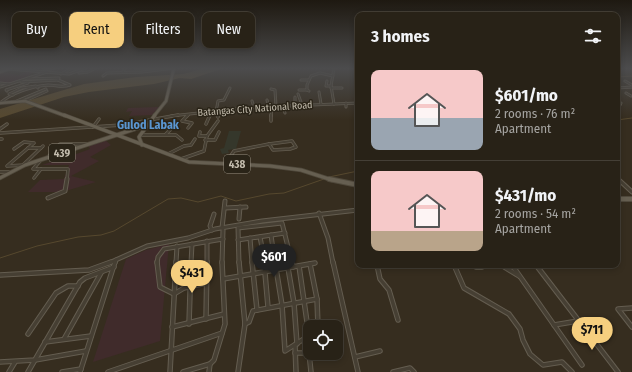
<!DOCTYPE html>
<html lang="en">
<head>
<meta charset="utf-8">
<style>
  :root { --surface:#282217; --page:#342f24; --text:#f1f3f6; --muted:#a5a4a1; --line:#443f36; --accent:#f6cf7f }
  body { margin:0; font-family:"Fira Sans Condensed",sans-serif; background:var(--page); color:var(--text); height:100vh; display:flex; flex-direction:column; font-size:15px; white-space:nowrap }
  * { box-sizing:border-box; margin:0 }
  p { font-size:13px; color:var(--muted) }
  .icon { flex:none; width:22px; height:22px; fill:none; stroke:currentColor; stroke-width:2; stroke-linecap:round; stroke-linejoin:round }
  .map { position:relative; flex:1; overflow:hidden }
  .panel { position:absolute; left:355px; top:12px; width:265px; height:256px; display:flex; flex-direction:column; background:var(--surface); border-radius:8px; box-shadow:0 2px 6px #0003,0 0 0 1px var(--line) }
  .panel>* { flex:none }
  .top-card { position:absolute; left:12px; top:12px; width:283px; height:36px; display:flex; gap:8px }
  .fabs { position:absolute; left:303px; top:320px; display:grid; gap:8px }
  .fabs a { display:grid; place-items:center; width:40px; height:40px; border-radius:8px; background:var(--surface); box-shadow:0 2px 6px #0003,0 0 0 1px var(--line); font-size:20px }
  .price { position:absolute; translate:-50% -34px; padding:0 9px; border-radius:14px; background:var(--accent); color:#111; font-size:13px; line-height:26px; filter:drop-shadow(0 1px 2px #0008) }
  .price::after { content:''; position:absolute; left:50%; top:24px; width:12px; height:9px; margin-left:-6px; background:inherit; clip-path:polygon(0 0,100% 0,50% 100%) }
  .price.current { background:#222; color:#fff }
  ul { padding:0; list-style:none }
  li { display:flex; align-items:center; gap:12px; height:100px; padding:0 16px }
  li+li { border-top:1px solid var(--line) }
  li span { display:grid; place-items:center; flex:none; width:112px; height:80px; border-radius:8px; color:#555 }
  li>.icon { margin-inline-start:auto }
  span .icon { width:48px; height:48px; fill:#fffc; stroke-width:1 }
  li b { font-size:17px }
  h2 { display:flex; justify-content:space-between; align-items:center; height:48px; padding:0 16px; font-size:17px }
  .pill { padding:0 14px; border-radius:8px; background:var(--surface); box-shadow:0 2px 6px #0003,0 0 0 1px var(--line); font-size:14px; line-height:36px }
  .pill.current { background:var(--accent); color:#111 }
  .map>svg:first-child { display:block }
</style>
</head>
<body>
<div class="map">
<svg width="632" height="372" viewBox="0 0 632 372">
  <rect width="100%" height="100%" fill="#362d1f"/>
  <path fill="#35372b" d="M229,131H241L236,149L228,150L229,153L222,154L220,149L224,148Z"/>
  <g fill="#402b2b">
    <path d="M30,70L36,71L29,75H36L10,83L0,82V74L3,72L18,75Z"/>
    <path d="M159,107L152,115L129,116L132,111L126,112L128,108Z"/>
    <path d="M105,140L111,145L90,157L99,161L71,176L96,182L62,192H28L40,180L64,179L69,165H42L54,161L53,157L68,152L71,156L90,149L88,145Z"/>
    <path d="M169,244L160,341L93,362L126,259L146,250Z"/>
  </g>
  <path fill="#56482e" d="M205,68H224L191,79L180,78L154,84L89,92L64,97L0,118V109L84,84L136,77L183,74Z"/>
  <g fill="none" stroke-linecap="round" stroke-linejoin="round">
    <g stroke="#56482e" stroke-width="1">
      <path d="M617,77L632,76"/>
      <path d="M617,120L632,118"/>
      <path d="M329,177L358,171"/>
      <path d="M0,258L37,246L78,237L101,235L114,231L168,199L181,198L198,202L221,196L236,201L269,194L284,193L324,179"/>
    </g>
    <g stroke="#645d50" stroke-width="3">
      <g id="minor-far3">
        <path d="M135,68H151"/>
        <path d="M334,68L331,86L334,104"/>
        <path d="M9,69L69,74L86,68"/>
        <path d="M45,70L55,68"/>
        <path d="M123,72L125,68"/>
        <path d="M79,73L88,72L96,68"/>
        <path d="M61,74L72,68H79"/>
        <path d="M103,76L107,73L142,72L174,68"/>
        <path d="M301,80H309"/>
        <path d="M327,81L326,86H331"/>
        <path d="M625,81L632,85"/>
        <path d="M21,82L58,80"/>
        <path d="M0,83L9,84"/>
        <path d="M0,87L47,72"/>
        <path d="M331,88H342"/>
        <path d="M617,88L632,87"/>
        <path d="M271,89L275,90L276,106"/>
        <path d="M299,90H307"/>
        <path d="M7,91L6,90L28,83"/>
        <path d="M309,91L307,90V85L311,76L320,73L333,76"/>
        <path d="M319,92L321,104"/>
        <path d="M626,93L631,96"/>
        <path d="M298,94L302,105"/>
        <path d="M13,95L9,94L22,88L36,86L38,88"/>
        <path d="M295,97V105"/>
        <path d="M27,100L47,91"/>
        <path d="M267,100L269,107"/>
        <path d="M17,101L46,89"/>
        <path d="M252,101L254,107"/>
        <path d="M617,101L621,103L620,105"/>
        <path d="M0,103C12,93 32,86 48,85C56,85 62,88 70,85L58,80L59,78L27,79"/>
        <path d="M346,103V107"/>
        <path d="M279,107L284,110L285,113"/>
        <path d="M171,116L245,108L358,103"/>
        <path d="M187,116L188,115"/>
        <path d="M209,116L211,112"/>
        <path d="M218,116L216,112L218,101L224,100L230,88"/>
        <path d="M271,116L272,107"/>
      </g>
    </g>
    <g stroke="#645d50" stroke-width="3.5">
      <g id="minor-far2">
        <path d="M188,115L182,121L192,123L188,128"/>
        <path d="M217,115L218,117"/>
        <path d="M271,121V115"/>
        <path d="M206,124L210,115"/>
        <path d="M93,127L99,119"/>
        <path d="M163,128H171"/>
        <path d="M0,129L7,124"/>
        <path d="M200,132L199,136H207"/>
        <path d="M0,133L122,125L178,115"/>
        <path d="M166,134L172,128H177"/>
        <path d="M140,135H176L182,140"/>
        <path d="M0,139H2"/>
        <path d="M205,140H215L219,132"/>
        <path d="M292,141L296,147L290,149L273,150L269,144Z"/>
        <path d="M28,148H41"/>
        <path d="M14,149L24,142L34,143L7,166L25,165"/>
        <path d="M168,154L184,146L191,145L195,139"/>
        <path d="M48,157L60,144H90"/>
        <path d="M181,159L204,151L207,136L218,121"/>
        <path d="M41,160L33,169H68L67,180"/>
        <path d="M24,164L43,146"/>
        <path d="M225,164L234,151L269,144"/>
        <path d="M0,172H9"/>
        <path d="M34,178L41,169"/>
        <path d="M617,178L619,180"/>
      </g>
    </g>
    <g stroke="#645d50" stroke-width="5">
      <g id="minor-far1">
        <path d="M618,179L632,192"/>
        <path d="M358,194V198"/>
        <path d="M48,198L65,191L67,179"/>
        <path d="M225,208L246,207"/>
        <path d="M319,213L328,238L333,263"/>
        <path d="M239,219L240,207"/>
        <path d="M222,228L225,201"/>
        <path d="M212,230L210,226L214,214"/>
        <path d="M271,235L275,263"/>
        <path d="M260,237L265,263"/>
        <path d="M250,238L252,263"/>
        <path d="M238,240L285,233"/>
        <path d="M109,263L147,246L188,238L215,229L262,221L358,210"/>
        <path d="M115,263L116,260"/>
        <path d="M157,263L158,257L164,249L223,239"/>
        <path d="M176,263L177,246"/>
        <path d="M191,263L192,244"/>
        <path d="M207,263V241"/>
        <path d="M222,263L223,230"/>
        <path d="M239,263L238,228L282,223L292,263"/>
      </g>
    </g>
    <g stroke="#645d50" stroke-width="5.5">
      <g id="minor">
        <path d="M157,262L160,287L174,294L184,288L206,283"/>
        <path d="M252,262L257,310"/>
        <path d="M264,262L268,307"/>
        <path d="M275,262L282,305L285,351L310,335"/>
        <path d="M292,262L293,267"/>
        <path d="M333,262L358,372"/>
        <path d="M310,264L317,299L318,327"/>
        <path d="M377,265L380,279L389,290L398,320"/>
        <path d="M454,265L464,288L509,314L520,329L523,340L530,354L543,365L562,362L572,372"/>
        <path d="M501,265L519,276"/>
        <path d="M512,265L582,365"/>
        <path d="M536,265L618,372"/>
        <path d="M299,266L309,336"/>
        <path d="M476,267H482"/>
        <path d="M288,268L294,303L297,344"/>
        <path d="M0,275L89,270L111,262"/>
        <path d="M223,279L315,263"/>
        <path d="M632,308L618,309L632,327"/>
        <path d="M206,319L207,262"/>
        <path d="M189,324L191,262"/>
        <path d="M245,324L249,322L253,311L317,299"/>
        <path d="M554,325L578,321"/>
        <path d="M172,327L224,314"/>
        <path d="M28,334L56,293L68,286H78"/>
        <path d="M64,339L101,273"/>
        <path d="M45,342L91,336"/>
        <path d="M295,345L296,372"/>
        <path d="M295,353H309L311,372"/>
        <path d="M355,357L380,351"/>
        <path d="M0,362L35,360L86,351"/>
        <path d="M9,372L15,362"/>
        <path d="M28,372L80,282L85,278L114,267"/>
        <path d="M62,372L81,369"/>
        <path d="M80,372L115,262"/>
        <path d="M108,372L222,333"/>
        <path d="M170,372L176,262"/>
        <path d="M183,372L210,364"/>
        <path d="M209,372L210,364L214,360L225,324L222,262"/>
        <path d="M238,372L245,324L239,262"/>
        <path d="M393,372L410,368L414,372"/>
      </g>
    </g>
    <g stroke="#50493c" stroke-width="4">
      <g id="major-far2">
        <path d="M0,72L11,68"/>
        <path d="M0,103L25,101L66,116"/>
        <path d="M154,116L166,101L174,68"/>
      </g>
    </g>
    <g stroke="#50493c" stroke-width="4.5">
      <g id="major-far1">
        <path d="M64,115L189,162L270,166L301,170L332,180"/>
        <path d="M142,145L139,137L155,115"/>
        <path d="M0,178L25,165L147,125"/>
      </g>
    </g>
    <g stroke="#50493c" stroke-width="6">
      <g id="major">
        <path d="M329,179L358,185"/>
        <path d="M617,199H632"/>
      </g>
    </g>
    <use href="#minor-far3" stroke="#463f33" stroke-width="1.5"/>
    <use href="#minor-far2" stroke="#463f33" stroke-width="2"/>
    <use href="#minor-far1" stroke="#463f33" stroke-width="3"/>
    <use href="#minor" stroke="#463f33" stroke-width="3.5"/>
    <use href="#major-far2" stroke="#665f51" stroke-width="2.5"/>
    <use href="#major-far1" stroke="#665f51" stroke-width="3"/>
    <use href="#major" stroke="#665f51" stroke-width="4"/>
  </g>
  <linearGradient id="sky" x2="0" y2="1"><stop stop-color="#1e1911"/><stop offset="0.57" stop-color="#4c4c4d"/><stop offset="1" stop-color="#4c4c4d" stop-opacity="0"/></linearGradient>
  <rect width="632" height="120" fill="url(#sky)"/>
  <g text-anchor="middle" dominant-baseline="central" stroke-width="3" stroke-linejoin="round" paint-order="stroke">
    <g font-size="10" fill="#c3bcad" stroke="#2a2418">
      <text transform="translate(255 109) rotate(-4)">Batangas City National Road</text>
    </g>
    <g fill="#2a2418" stroke="#958e80" stroke-width="1">
      <rect x="49" y="144" width="26" height="18" rx="3"/>
      <rect x="224" y="155" width="26" height="18" rx="3"/>
    </g>
    <g font-size="11" font-weight="bold" fill="#c3bcad">
      <text x="62" y="153">439</text>
      <text x="237" y="164">438</text>
    </g>
    <g font-size="12" font-weight="bold" fill="#5a96d1" stroke="#2a2418">
      <text x="148" y="125">Gulod Labak</text>
    </g>
  </g>
</svg>
<div class="fabs">
<a><svg class="icon" aria-label="locate" viewBox="0 0 24 24"><circle cx="12" cy="12" r="6"/><path d="M12 2v4M12 18v4M2 12h4M18 12h4"/></svg></a>
</div>
<b class="price current" style="left:274px;top:278px">$601</b>
<b class="price" style="left:192px;top:294px">$431</b>
<b class="price" style="left:592px;top:351px">$711</b>
<div class="top-card">
<a class="pill">Buy</a>
<a class="pill current">Rent</a>
<a class="pill">Filters</a>
<a class="pill">New</a>
</div>
<section class="panel">
<h2>3 homes<svg class="icon" aria-label="filters" viewBox="0 0 24 24"><path d="M4 7h16M4 17h16"/><circle cx="9" cy="7" r="2"/><circle cx="15" cy="17" r="2"/></svg></h2>
<ul>
<li><span style="background:linear-gradient(#f6c9c9 60%,#9aa5b1 0)"><svg class="icon" aria-label="home" viewBox="0 0 24 24"><path d="M3 11l9-7 9 7M6 9v11h12V9"/></svg></span><div><b>$601/mo</b><p>2 rooms · 76 m²</p><p>Apartment</p></div></li>
<li><span style="background:linear-gradient(#f6c9c9 75%,#b9a48a 0)"><svg class="icon" aria-label="home" viewBox="0 0 24 24"><path d="M3 11l9-7 9 7M6 9v11h12V9"/></svg></span><div><b>$431/mo</b><p>2 rooms · 54 m²</p><p>Apartment</p></div></li>
</ul>
</section>
</div>
</body>
</html>
